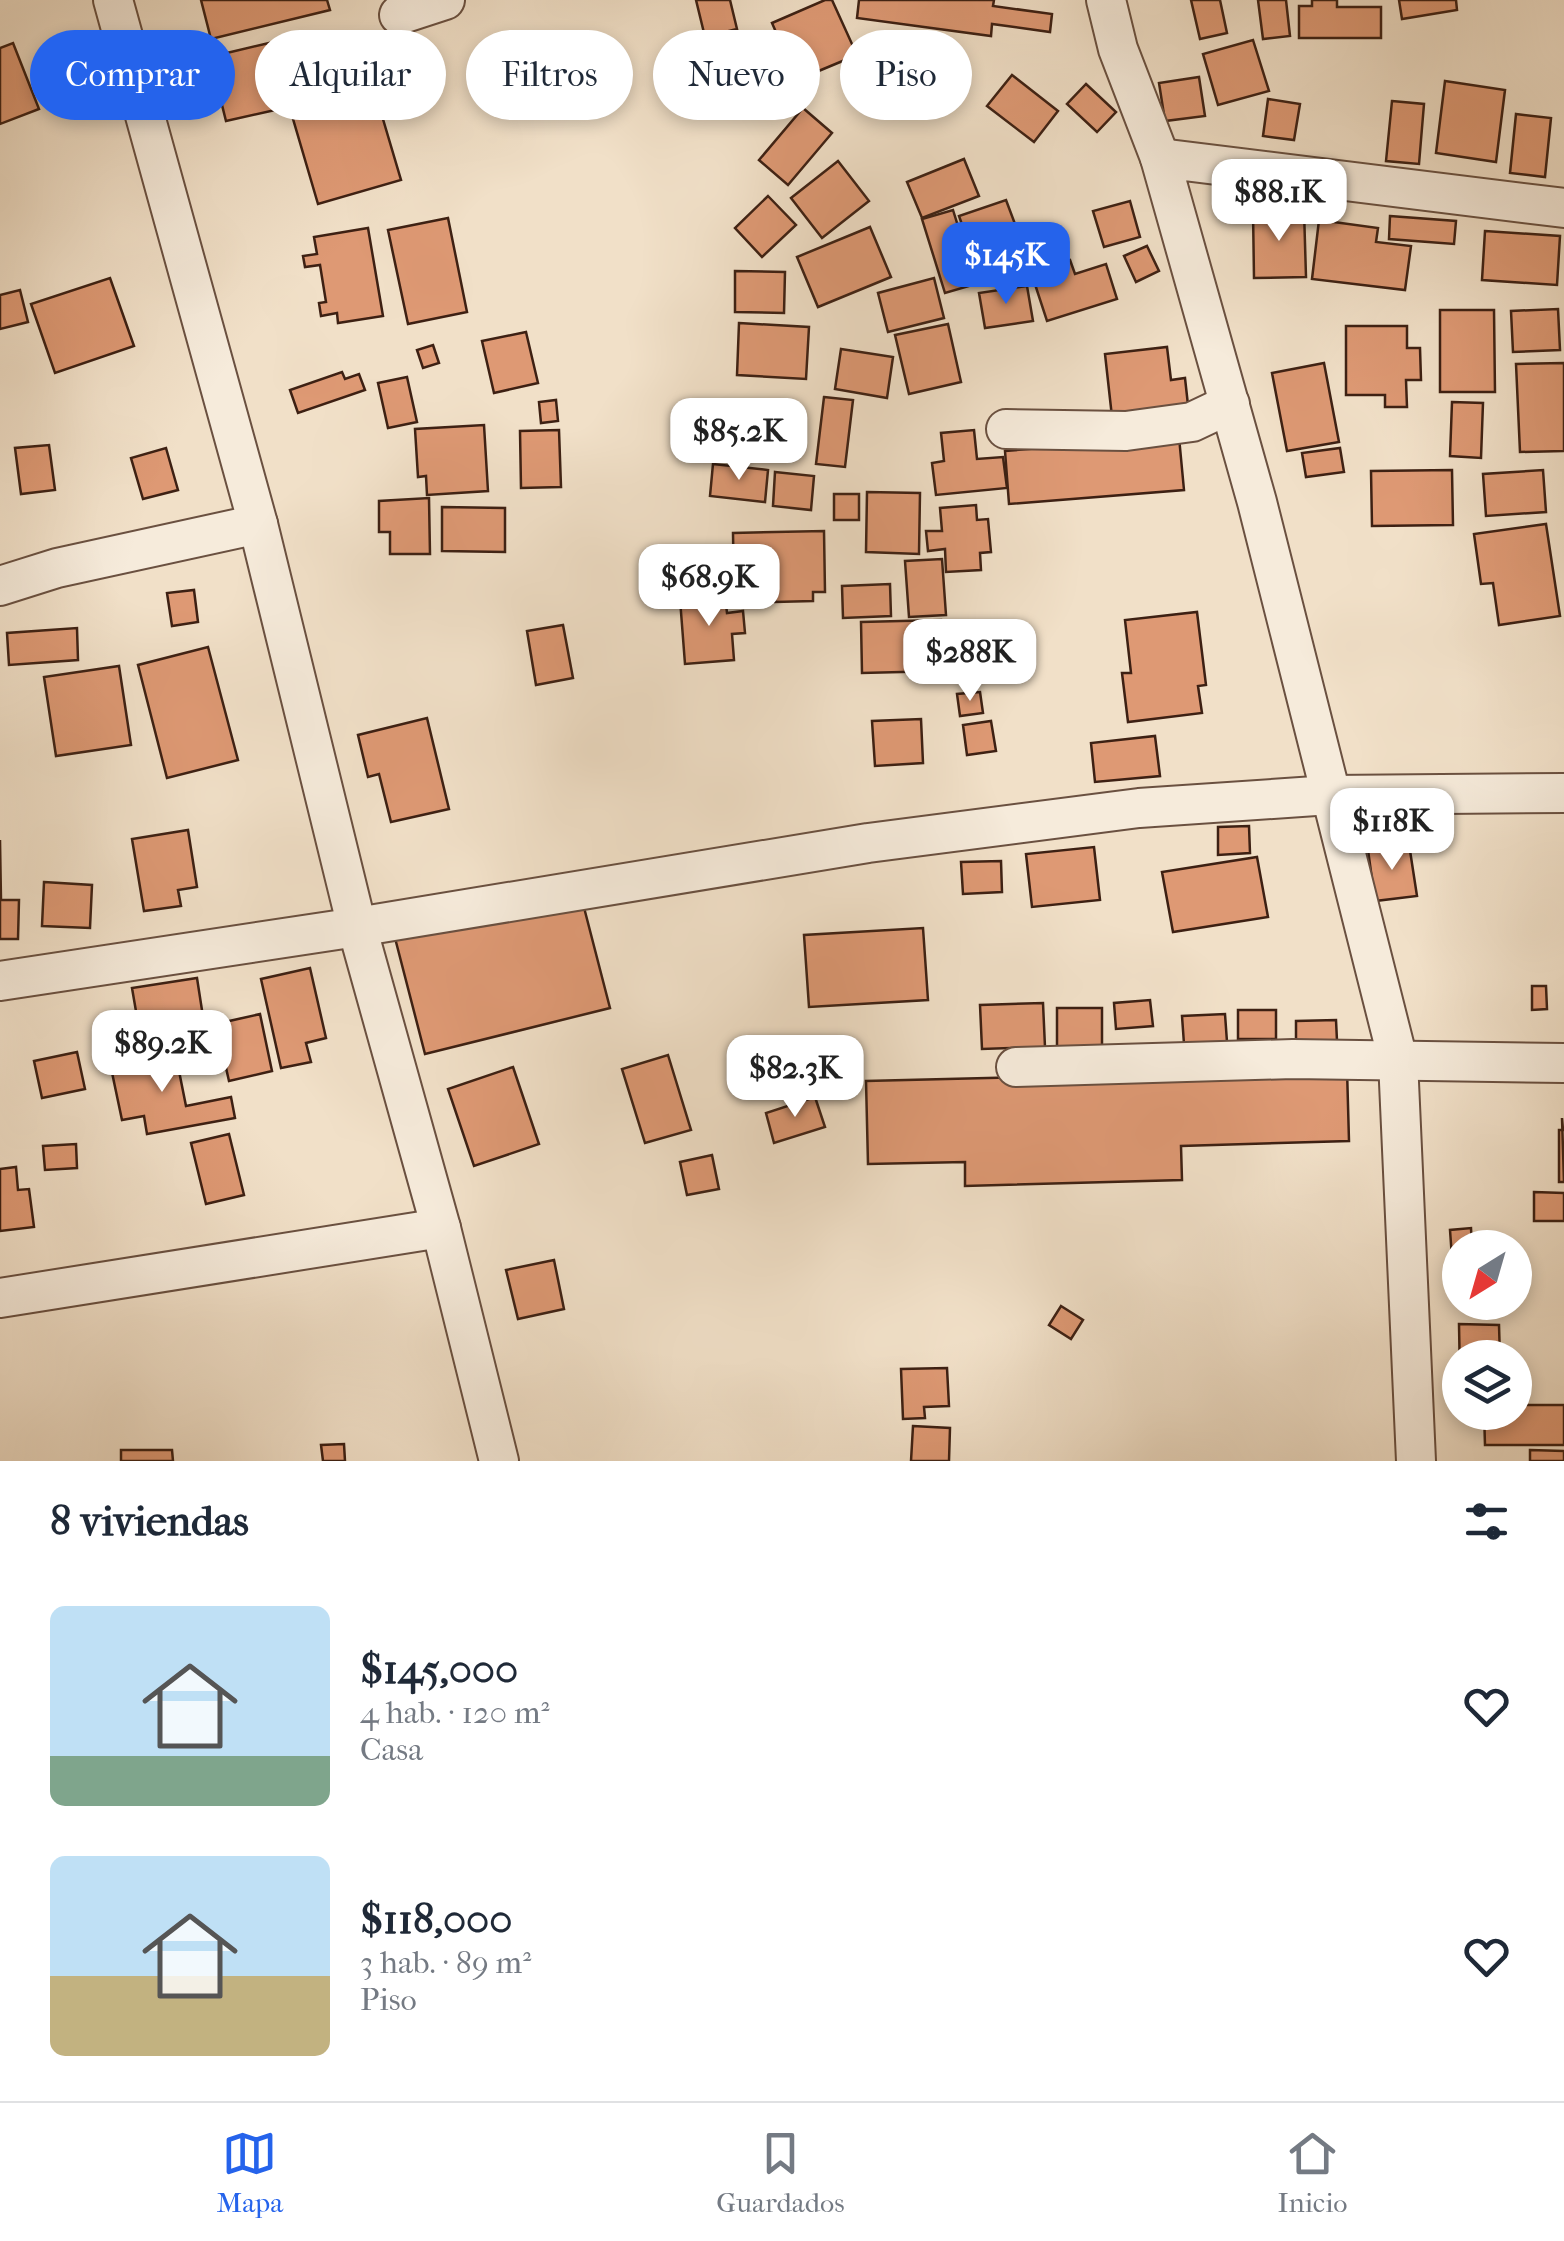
<!DOCTYPE html>
<html lang="es">
<head>
<meta charset="utf-8">
<style>
  :root { --surface:#fff; --page:#f2f2f3; --text:#1f2937; --muted:#747a83; --line:#e0e1e3; --accent:#2563eb }
  body { margin:0; font-family:"IM FELL French Canon",serif; background:var(--page); color:var(--text); height:100vh; display:flex; flex-direction:column; font-size:38px; white-space:nowrap }
  * { box-sizing:border-box; margin:0 }
  p { font-size:32px; color:var(--muted) }
  .icon { flex:none; width:55px; height:55px; fill:none; stroke:currentColor; stroke-width:2; stroke-linecap:round; stroke-linejoin:round }
  .map { position:relative; height:1461px; overflow:hidden }
  .panel { display:flex; flex-direction:column; background:var(--surface); flex:1 }
  .panel>* { flex:none }
  .top-card { position:absolute; left:30px; top:30px; width:1000px; height:90px; display:flex; gap:20px }
  .needle { width:65px; rotate:217deg }
  .tools { position:absolute; left:1442px; top:1230px; display:grid; gap:20px }
  .tools a { display:grid; place-items:center; width:90px; height:90px; border-radius:50%; background:var(--surface); box-shadow:0 5px 15px #0003; font-size:50px }
  .price { position:absolute; translate:-50% -85px; padding:0 22px; border-radius:20px; background:#fff; color:#222; font-size:32px; line-height:65px; filter:drop-shadow(0 2px 5px #0008) }
  .price::after { content:''; position:absolute; left:50%; top:60px; width:30px; height:22px; margin-left:-15px; background:inherit; clip-path:polygon(0 0,100% 0,50% 100%) }
  .price.active { background:var(--accent); color:#fff }
  ul { padding:0; list-style:none }
  li { display:flex; align-items:center; gap:30px; height:250px; padding:0 50px }
  li span { display:grid; place-items:center; flex:none; width:280px; height:200px; border-radius:15px; color:#555 }
  li>.icon { margin-inline-start:auto }
  span .icon { width:120px; height:120px; fill:#fffc; stroke-width:1 }
  li b { font-size:42px }
  h2 { display:flex; justify-content:space-between; align-items:center; height:120px; padding:0 50px; font-size:42px }
  .chip { padding:0 35px; border-radius:45px; background:var(--surface); box-shadow:0 5px 15px #0003; font-size:35px; line-height:90px }
  .chip.active { background:var(--accent); color:#fff }
  .dock { display:flex; justify-content:space-around; align-items:center; height:140px; border-top:2px solid var(--line); background:var(--surface); font-size:28px; color:var(--muted) }
  .dock a { display:grid; justify-items:center; gap:5px }
  .dock .active { color:var(--accent) }
  .map>svg:first-child { display:block }
</style>
</head>
<body>
<div class="map">
<svg width="1564" height="1461" viewBox="0 0 1564 1461">
  <rect width="100%" height="100%" fill="#f1e0c8"/>
  <filter id="stains"><feTurbulence type="fractalNoise" baseFrequency=".002" numOctaves="4"/><feColorMatrix values="0 0 0 0 .2 0 0 0 0 .09 0 0 0 0 .02 0 0 0 .5 -.17"/></filter>
  <radialGradient id="worn" r=".72"><stop offset=".6" stop-color="#630" stop-opacity="0"/><stop offset="1" stop-color="#630" stop-opacity=".3"/></radialGradient>
  <g fill="#de9974" stroke="#3d2013" stroke-width="2.5">
    <path d="M201,0H327L330,10L211,39Z"/>
    <path d="M696,0H730L737,29L705,37Z"/>
    <path d="M825,0H832L857,55L797,80L772,23Z"/>
    <path d="M859,0H994L993,6L1052,14L1050,32L992,24L991,36L857,18Z"/>
    <path d="M1191,0H1220L1227,33L1200,39Z"/>
    <path d="M1258,0H1286L1290,36L1263,39Z"/>
    <path d="M1312,0H1337V7H1381V38H1299V6H1312Z"/>
    <path d="M1399,0H1456L1457,10L1402,19Z"/>
    <path d="M1253,40L1269,91L1218,105L1203,54Z"/>
    <path d="M742,42L754,82L714,94L702,53Z"/>
    <path d="M13,43L39,109L0,124V48Z"/>
    <path d="M269,43L284,108L226,121L210,57Z"/>
    <path d="M369,72L401,180L318,204L286,95Z"/>
    <path d="M1012,75L1058,111L1034,142L987,106Z"/>
    <path d="M1199,77L1205,116L1165,121L1159,83Z"/>
    <path d="M1445,81L1505,90L1496,162L1436,153Z"/>
    <path d="M1086,84L1116,112L1097,132L1067,104Z"/>
    <path d="M1268,99L1300,104L1294,140L1263,136Z"/>
    <path d="M1392,101L1424,104L1419,164L1386,161Z"/>
    <path d="M803,108L832,133L788,185L759,160Z"/>
    <path d="M1516,114L1551,118L1545,177L1510,173Z"/>
    <path d="M964,159L979,196L922,218L907,182Z"/>
    <path d="M838,161L869,201L822,238L791,198Z"/>
    <path d="M768,196L796,225L762,257L735,228Z"/>
    <path d="M1006,200L1021,240L973,256L959,216Z"/>
    <path d="M1130,201L1140,237L1104,247L1093,211Z"/>
    <path d="M953,210L976,284L945,293L922,219Z"/>
    <path d="M1304,210L1306,277L1254,278L1253,211Z"/>
    <path d="M1390,216L1456,221L1454,244L1389,239Z"/>
    <path d="M448,218L467,312L408,324L388,230Z"/>
    <path d="M1319,220L1378,228L1376,242L1411,246L1405,290L1312,279Z"/>
    <path d="M870,227L891,277L818,307L797,257Z"/>
    <path d="M368,228L383,316L338,323L337,313L321,316L319,303L326,302L320,265L305,267L303,256L317,254L314,237Z"/>
    <path d="M1485,231L1560,236L1557,285L1482,280Z"/>
    <path d="M1147,246L1159,271L1136,282L1124,256Z"/>
    <path d="M1070,260L1075,274L1106,264L1117,299L1047,321L1031,272Z"/>
    <path d="M735,271L785,272L784,313L735,312Z"/>
    <path d="M110,278L134,346L55,373L31,304Z"/>
    <path d="M934,278L944,318L888,332L878,293Z"/>
    <path d="M1027,286L1033,321L985,328L979,293Z"/>
    <path d="M20,290L28,322L0,329V295Z"/>
    <path d="M1558,309L1560,350L1513,352L1511,311Z"/>
    <path d="M1440,310H1494L1495,392H1440Z"/>
    <path d="M739,323L809,327L806,379L737,375Z"/>
    <path d="M948,324L961,382L909,394L895,335Z"/>
    <path d="M1346,326H1407V348H1420L1421,380H1406L1407,407H1385V395H1346Z"/>
    <path d="M526,332L538,383L494,393L482,341Z"/>
    <path d="M433,345L439,363L423,368L417,350Z"/>
    <path d="M1167,347L1171,380L1185,378L1188,405L1112,417L1105,354Z"/>
    <path d="M841,349L893,357L887,398L835,389Z"/>
    <path d="M1324,363L1339,442L1287,451L1272,373Z"/>
    <path d="M1564,363V451L1520,452L1516,364Z"/>
    <path d="M342,372L345,379L359,374L365,390L298,413L290,390Z"/>
    <path d="M407,377L417,422L388,428L378,383Z"/>
    <path d="M824,397L853,400L845,467L816,464Z"/>
    <path d="M556,400L558,421L541,423L539,402Z"/>
    <path d="M1452,402L1483,403L1481,458L1450,456Z"/>
    <path d="M484,425L488,491L427,495L426,476L418,477L415,429Z"/>
    <path d="M559,430L561,487L521,488L520,431Z"/>
    <path d="M974,430L977,459L1003,457L1007,488L936,495L932,463L944,461L941,433Z"/>
    <path d="M1179,437L1184,490L1009,504L1005,451Z"/>
    <path d="M49,445L55,490L21,494L15,448Z"/>
    <path d="M166,448L178,490L143,499L131,458Z"/>
    <path d="M1340,448L1344,472L1306,477L1302,453Z"/>
    <path d="M713,464L768,470L765,502L710,496Z"/>
    <path d="M1452,470L1453,525L1372,526L1371,471Z"/>
    <path d="M1543,470L1546,512L1486,516L1483,474Z"/>
    <path d="M775,472L814,476L811,510L773,506Z"/>
    <path d="M867,492L920,493L919,554L866,552Z"/>
    <rect x="834" y="494" width="25" height="26"/>
    <path d="M429,498L430,554H390V532H379V501Z"/>
    <path d="M976,505L977,520L988,519L991,552L980,553L981,570L946,572L945,549L928,551L926,531H942L940,508Z"/>
    <path d="M442,507L505,508V552L442,551Z"/>
    <path d="M1546,524L1560,616L1499,625L1493,583L1481,584L1474,534Z"/>
    <path d="M824,531L825,592H813V601L775,602V593L734,594L733,533Z"/>
    <path d="M942,559L946,615L909,617L905,561Z"/>
    <path d="M890,584L891,616L843,618L842,586Z"/>
    <path d="M194,590L198,622L172,626L167,593Z"/>
    <path d="M725,595L727,613L743,611L745,633L732,634L734,660L685,664L680,599Z"/>
    <path d="M1197,612L1206,685L1198,686L1202,713L1128,722L1122,673H1131L1125,620Z"/>
    <path d="M941,620L942,671L862,673L861,622Z"/>
    <path d="M563,625L573,678L536,685L527,631Z"/>
    <path d="M77,628L78,660L9,665L7,633Z"/>
    <path d="M208,647L238,760L167,778L138,665Z"/>
    <path d="M119,666L131,745L56,756L44,677Z"/>
    <path d="M980,692L983,713L960,716L957,694Z"/>
    <path d="M427,718L449,809L391,822L379,774L368,777L358,735Z"/>
    <path d="M921,719L923,763L875,766L872,721Z"/>
    <path d="M991,721L996,751L967,755L963,725Z"/>
    <path d="M1155,736L1160,776L1095,782L1091,743Z"/>
    <path d="M1249,826L1250,853L1218,855V827Z"/>
    <path d="M188,830L197,887L178,890L181,906L144,911L132,839Z"/>
    <path d="M0,840L1,900H19L18,939H0Z"/>
    <path d="M1409,844L1417,896L1375,901L1368,850Z"/>
    <path d="M1094,847L1100,900L1032,907L1026,854Z"/>
    <path d="M1257,857L1268,917L1173,932L1162,872Z"/>
    <path d="M1001,861L1002,892L963,894L961,862Z"/>
    <path d="M44,882L92,885L90,928L42,926Z"/>
    <path d="M580,892L610,1008L425,1054L395,938Z"/>
    <path d="M923,928L928,1000L809,1007L804,935Z"/>
    <path d="M310,968L326,1038L306,1043L311,1062L281,1068L261,979Z"/>
    <path d="M197,978L206,1036L142,1046L132,988Z"/>
    <path d="M1532,986H1546L1547,1009L1532,1010Z"/>
    <path d="M1150,1000L1153,1026L1116,1029L1114,1003Z"/>
    <path d="M1043,1003L1045,1047L982,1049L980,1005Z"/>
    <path d="M1057,1008H1102V1047L1057,1048Z"/>
    <rect x="1238" y="1010" width="38" height="29"/>
    <path d="M260,1014L272,1071L229,1081L216,1024Z"/>
    <path d="M1225,1014L1227,1042L1184,1044L1182,1016Z"/>
    <path d="M1336,1020L1337,1041L1296,1042V1021Z"/>
    <path d="M175,1051L186,1106L231,1097L235,1118L147,1134L144,1116L122,1120L110,1063Z"/>
    <path d="M77,1052L85,1089L42,1098L34,1061Z"/>
    <path d="M668,1055L691,1130L645,1143L622,1069Z"/>
    <path d="M513,1067L539,1144L474,1166L448,1089Z"/>
    <path d="M1347,1069L1349,1141L1181,1146L1182,1180L965,1186V1162L868,1164L866,1081Z"/>
    <path d="M815,1097L825,1127L774,1143L766,1113Z"/>
    <path d="M1562,1118L1564,1182H1559V1130H1563Z"/>
    <path d="M229,1134L244,1195L206,1204L191,1143Z"/>
    <path d="M76,1144L77,1168L45,1170L43,1146Z"/>
    <path d="M712,1155L719,1189L687,1195L680,1162Z"/>
    <path d="M16,1167L18,1190L29,1189L34,1227L0,1231V1169Z"/>
    <path d="M1534,1192L1564,1193V1221H1534Z"/>
    <path d="M1471,1228L1472,1248H1460V1286H1454L1450,1230Z"/>
    <path d="M554,1260L564,1309L518,1319L506,1270Z"/>
    <path d="M1061,1306L1083,1320L1071,1339L1049,1325Z"/>
    <path d="M1459,1324L1499,1325L1500,1358H1460V1378Z"/>
    <path d="M947,1368L949,1406L924,1407L925,1418L903,1419L901,1369Z"/>
    <path d="M1515,1405H1564V1445H1485L1484,1412H1515Z"/>
    <path d="M913,1426L950,1428L949,1461H911Z"/>
    <path d="M344,1444L345,1461H323L321,1445Z"/>
    <path d="M121,1450H172L173,1461H121Z"/>
    <path d="M1530,1450L1564,1451V1461H1530Z"/>
  </g>
  <g fill="none" stroke-linecap="round" stroke-linejoin="round">
    <g stroke="#6a5040" stroke-width="42">
      <g id="street">
        <path d="M113,0L258,524L357,927L441,1228L499,1461"/>
        <path d="M1106,0L1118,49L1160,158"/>
        <path d="M399,15L445,0"/>
        <path d="M1006,429L1126,431L1192,422L1230,404"/>
        <path d="M0,586L57,568L258,524"/>
        <path d="M0,981L357,927L868,843L1139,808L1330,795L1564,793"/>
        <path d="M1016,1067L1293,1059L1564,1063"/>
        <path d="M0,1298L441,1228"/>
        <path d="M1416,1461L1398,1060L1257,502L1160,158L1564,208"/>
      </g>
    </g>
    <use href="#street" stroke="#f6ebdb" stroke-width="38"/>
  </g>
  <rect width="100%" height="100%" filter="url(#stains)"/>
  <rect width="100%" height="100%" fill="url(#worn)"/>
</svg>
<div class="tools">
<a><svg class="needle" viewBox="-14 -14 28 28"><path d="M0-13l5 13h-10z" fill="#e53935"/><path d="M0 13l5-13h-10z" fill="#747a83"/></svg></a>
<a><svg class="icon" aria-label="layers" viewBox="0 0 24 24"><path d="M12 4l9 5-9 5-9-5zM3 14l9 5 9-5"/></svg></a>
</div>
<b class="price" style="left:1279px;top:244px">$88.1K</b>
<b class="price active" style="left:1006px;top:307px">$145K</b>
<b class="price" style="left:739px;top:483px">$85.2K</b>
<b class="price" style="left:709px;top:629px">$68.9K</b>
<b class="price" style="left:970px;top:704px">$288K</b>
<b class="price" style="left:1392px;top:873px">$118K</b>
<b class="price" style="left:162px;top:1095px">$89.2K</b>
<b class="price" style="left:795px;top:1120px">$82.3K</b>
<div class="top-card">
<a class="chip active">Comprar</a>
<a class="chip">Alquilar</a>
<a class="chip">Filtros</a>
<a class="chip">Nuevo</a>
<a class="chip">Piso</a>
</div>
</div>
<section class="panel">
<h2>8 viviendas<svg class="icon" aria-label="filters" viewBox="0 0 24 24"><path d="M4 7h16M4 17h16"/><circle cx="9" cy="7" r="2"/><circle cx="15" cy="17" r="2"/></svg></h2>
<ul>
<li><span style="background:linear-gradient(#bfe0f5 75%,#7fa58c 0)"><svg class="icon" aria-label="home" viewBox="0 0 24 24"><path d="M3 11l9-7 9 7M6 9v11h12V9"/></svg></span><div><b>$145,000</b><p>4 hab. · 120 m²</p><p>Casa</p></div><svg class="icon" aria-label="heart" viewBox="0 0 24 24"><path d="M12 20l-8-8c-3-5 5-10 8-4 3-6 11-1 8 4z"/></svg></li>
<li><span style="background:linear-gradient(#bfe0f5 60%,#c2b280 0)"><svg class="icon" aria-label="home" viewBox="0 0 24 24"><path d="M3 11l9-7 9 7M6 9v11h12V9"/></svg></span><div><b>$118,000</b><p>3 hab. · 89 m²</p><p>Piso</p></div><svg class="icon" aria-label="heart" viewBox="0 0 24 24"><path d="M12 20l-8-8c-3-5 5-10 8-4 3-6 11-1 8 4z"/></svg></li>
</ul>
</section>
<nav class="dock">
<a class="active"><svg class="icon" aria-label="map" viewBox="0 0 24 24"><path d="M3 6l6-2 6 2 6-2v14l-6 2-6-2-6 2zM9 4v14M15 6v14"/></svg>Mapa</a>
<a><svg class="icon" aria-label="saved" viewBox="0 0 24 24"><path d="M7 4h10v16l-5-4-5 4z"/></svg>Guardados</a>
<a><svg class="icon" aria-label="home" viewBox="0 0 24 24"><path d="M3 11l9-7 9 7M6 9v11h12V9"/></svg>Inicio</a>
</nav>
</body>
</html>
